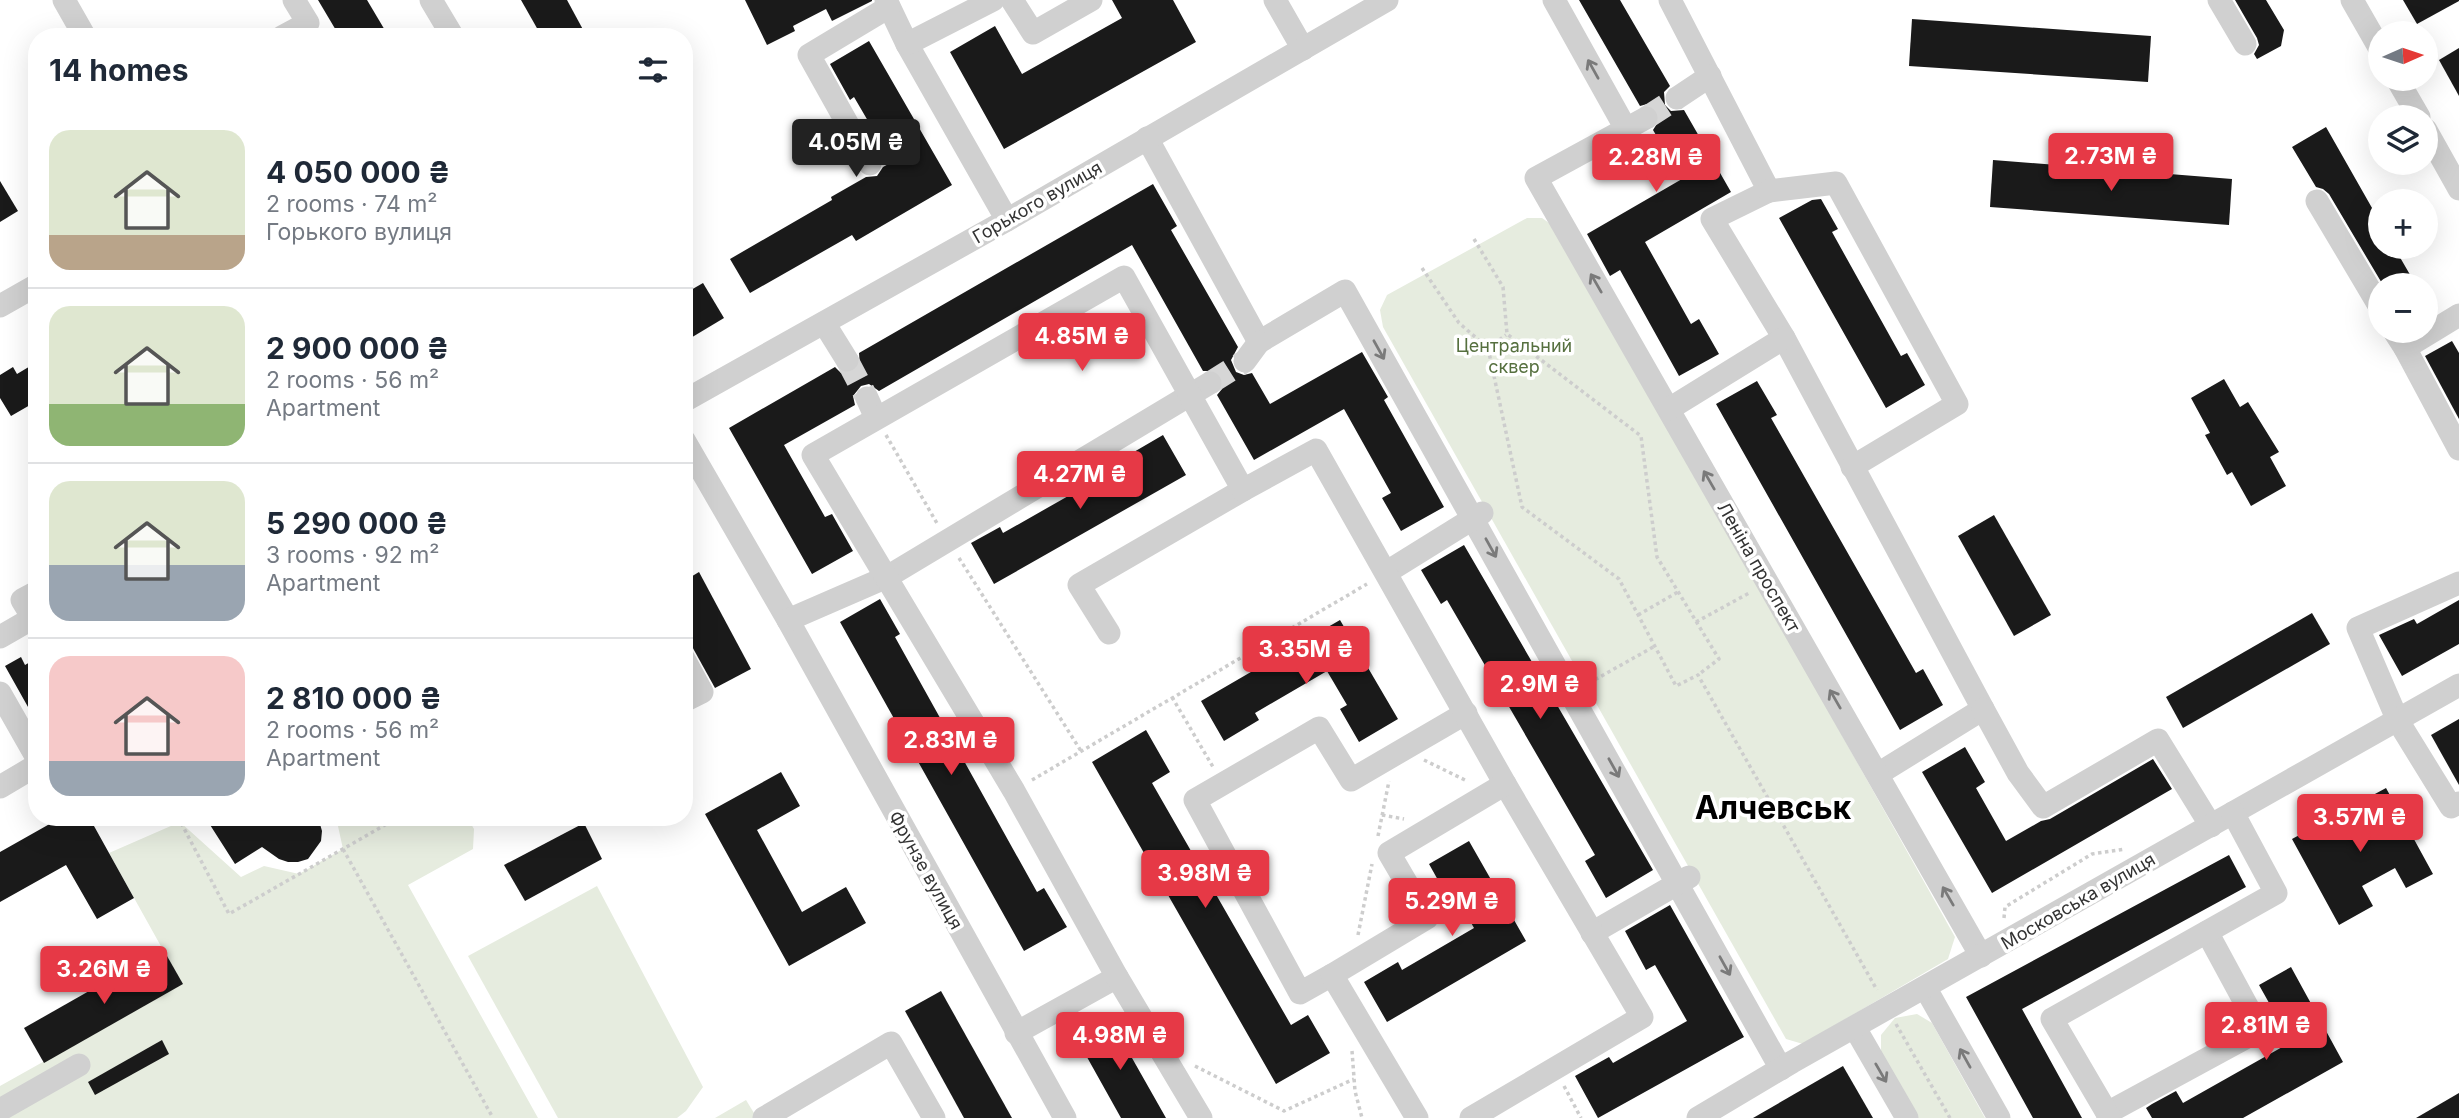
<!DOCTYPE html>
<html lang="en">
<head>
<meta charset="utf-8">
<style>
  :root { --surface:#fff; --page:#f6f6f7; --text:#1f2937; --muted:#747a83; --line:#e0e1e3; --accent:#e63946 }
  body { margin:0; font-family:Inter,sans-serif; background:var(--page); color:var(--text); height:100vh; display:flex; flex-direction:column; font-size:26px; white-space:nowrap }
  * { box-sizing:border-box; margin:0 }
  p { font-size:23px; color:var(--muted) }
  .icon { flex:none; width:38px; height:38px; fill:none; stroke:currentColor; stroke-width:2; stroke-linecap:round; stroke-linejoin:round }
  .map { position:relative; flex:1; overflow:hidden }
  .side { position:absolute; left:28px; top:28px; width:665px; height:798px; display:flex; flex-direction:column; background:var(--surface); border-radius:28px; box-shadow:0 7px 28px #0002 }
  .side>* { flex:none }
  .needle { width:46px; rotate:87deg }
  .controls { position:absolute; left:2368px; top:21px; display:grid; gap:14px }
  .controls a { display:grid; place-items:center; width:70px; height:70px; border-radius:50%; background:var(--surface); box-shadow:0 7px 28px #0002; font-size:35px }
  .price { position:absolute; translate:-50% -60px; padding:0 16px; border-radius:7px; background:var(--accent); color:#fff; font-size:23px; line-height:46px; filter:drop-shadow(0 2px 4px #0008) }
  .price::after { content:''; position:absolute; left:50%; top:42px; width:21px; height:16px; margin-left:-10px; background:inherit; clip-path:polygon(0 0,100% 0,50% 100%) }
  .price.active { background:#222; color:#fff }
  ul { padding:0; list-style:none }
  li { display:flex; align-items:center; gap:21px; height:175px; padding:0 21px }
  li+li { border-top:2px solid var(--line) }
  li span { display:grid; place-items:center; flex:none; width:196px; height:140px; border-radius:21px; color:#555 }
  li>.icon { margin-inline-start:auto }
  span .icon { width:84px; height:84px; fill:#fffc; stroke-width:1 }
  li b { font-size:30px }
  h2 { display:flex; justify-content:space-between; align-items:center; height:84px; padding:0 21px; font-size:30px }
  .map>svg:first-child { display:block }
</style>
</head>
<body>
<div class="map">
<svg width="2459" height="1118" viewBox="0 0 2459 1118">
  <rect width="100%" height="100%" fill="#fff"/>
  <g fill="#e6ecdf">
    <path d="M1527,218H1542L1559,230L1955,937L1948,959L1803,1044L1786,1039L1383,327L1380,310L1387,295Z"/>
    <path d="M336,817H467L474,829L473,849L408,885L538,1118H0V1086L182,984L109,853L180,822L241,877L264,866L299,874L343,849Z"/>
    <path d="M597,886L703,1087L686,1111L677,1118H558L468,956Z"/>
    <path d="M1917,1014L1932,1023L1985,1118H1918L1881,1053V1035L1895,1018Z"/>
    <path d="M746,1100L757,1118H715Z"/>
  </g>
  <g fill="#1a1a1a">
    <path d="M318,0H367L389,37H340Z"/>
    <path d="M521,0H567L587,37H542Z"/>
    <path d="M745,0H872V1L832,21L826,9L793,26L795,31L767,45Z"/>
    <path d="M1112,0H1173L1196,42L1004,149L950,52L995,26L1022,74L1122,18Z"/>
    <path d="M1579,0H1620L1670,86L1664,92L1665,105L1671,111L1684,110L1731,192L1645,242L1691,324L1699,319L1719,354L1679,376L1620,270L1610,276L1587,234L1682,179L1653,130L1660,119L1658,111L1647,104L1640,106Z"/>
    <path d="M2235,0H2266L2284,30L2281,46L2257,59L2254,54L2259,45L2257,38Z"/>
    <path d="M2403,0H2459V1L2417,24Z"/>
    <path d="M1912,19L2151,36L2148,82L1909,66Z"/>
    <path d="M869,41L952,185L856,241L852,235L750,293L730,259L832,200L831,197L866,177L877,176L883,167L892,162L854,97L850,100L830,64Z"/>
    <path d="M2459,48V96L2439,60Z"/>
    <path d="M2326,127L2380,222V247H2394L2416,285H2383L2329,194L2323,189L2316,187L2292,147Z"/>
    <path d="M1993,160L2232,179L2229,225L1990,207Z"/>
    <path d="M0,181L18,211L0,222Z"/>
    <path d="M1153,184L1177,226L1171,230L1238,347L1231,360L1236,372L1244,375L1252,373L1270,404L1362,352L1388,397L1384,400L1444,507L1401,531L1382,498L1391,493L1344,409L1254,460L1217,395L1222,389V376L1216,371H1203L1132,245L879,391L869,384L861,386L853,396L855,405L784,445L825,517L832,514L853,551L812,574L729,428L835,367L841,373L854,372L860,366L859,353Z"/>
    <path d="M1821,199L1838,229L1832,232L1901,356L1907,353L1925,385L1886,408L1779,218L1812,200Z"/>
    <path d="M703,283L724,318L684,342V294Z"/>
    <path d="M2452,341L2459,353V419L2425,356Z"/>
    <path d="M37,362V401L11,416L0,398V375L13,367L17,374Z"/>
    <path d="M2224,379L2240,407L2248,402L2279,452L2270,457L2286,486L2251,506L2232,472L2227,475L2205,435L2210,433L2191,398Z"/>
    <path d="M1757,381L1777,415L1771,418L1916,673L1923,669L1943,705L1900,730L1716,404Z"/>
    <path d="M1163,435L1186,475L994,584L971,543L1000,527L1003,533L1130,461L1127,456Z"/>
    <path d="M1994,515L2051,615L2014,636L1958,536Z"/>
    <path d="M1464,545L1653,870L1606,898L1585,861L1595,855L1447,600L1441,604L1421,570Z"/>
    <path d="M699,572L751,669L715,688L684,632V581Z"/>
    <path d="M880,599L900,634L895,637L1037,892L1044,888L1067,927L1024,951L840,622Z"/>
    <path d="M2459,600V644L2402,676L2379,635L2414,619L2417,624Z"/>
    <path d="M2312,613L2330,644L2183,728L2166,697Z"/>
    <path d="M1340,620L1398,719L1359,742L1340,709L1347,705L1327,671L1255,713L1259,720L1224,741L1201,701Z"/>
    <path d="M21,657L25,665L37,658V723L5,666Z"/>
    <path d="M2459,719V785L2431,735Z"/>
    <path d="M1146,730L1170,772L1152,783L1291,1025L1308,1015L1330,1053L1276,1084L1092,762Z"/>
    <path d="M1965,747L1985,782L1976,788L2006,841L2041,821L2050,819L2153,759L2172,789L1992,893L1922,772Z"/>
    <path d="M781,772L800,806L757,830L802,912L846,887L866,923L789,966L705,814Z"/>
    <path d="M2386,788L2433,874L2406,888L2395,868L2362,886L2373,906L2339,925L2292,839Z"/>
    <path d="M62,817H89L134,898L97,919L66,865L0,902V852Z"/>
    <path d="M205,817H318L322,831L321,841L308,859L298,862H288L279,859L262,847L235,864Z"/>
    <path d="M584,823L602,859L525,901L504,865Z"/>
    <path d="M1469,841L1526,941L1387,1022L1364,982L1398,962L1402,970L1474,928L1455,894L1448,898L1429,864Z"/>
    <path d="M2229,855L2246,887L2022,1009L2082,1118H2033L1966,997Z"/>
    <path d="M1670,905L1744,1037L1598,1118L1575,1076L1609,1057L1613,1063L1687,1021L1655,965L1646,970L1625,931Z"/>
    <path d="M163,949L183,984L44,1063L24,1028Z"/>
    <path d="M2291,967L2343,1062L2243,1118H2152L2146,1108L2152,1104L2176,1091L2183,1103L2291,1042L2259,985Z"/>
    <path d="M941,991L1012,1118H964L905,1011Z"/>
    <path d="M1119,1018L1138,1053L1132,1058L1166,1118H1121L1078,1041Z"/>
    <path d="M162,1040L169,1054L95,1095L88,1082Z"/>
    <path d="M1843,1066L1873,1118H1753Z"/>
    <path d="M2459,1093V1118H2416Z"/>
  </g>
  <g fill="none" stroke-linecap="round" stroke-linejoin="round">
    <g stroke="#d6d6d6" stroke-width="23" stroke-dasharray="23 11" stroke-linecap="butt">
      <path d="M1646,118L1677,98"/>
      <path d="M847,360L867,398"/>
      <path d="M1210,383L1245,361"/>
    </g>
    <g stroke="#cdcdcd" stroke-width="3.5" stroke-dasharray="3.5 3.5" stroke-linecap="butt">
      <path d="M1474,239L1503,287L1507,334L1641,436L1657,557L1719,659L1698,675"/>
      <path d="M1422,268L1459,323L1488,348L1522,507L1619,579L1676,686L1698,675L1877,990"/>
      <path d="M1488,348L1506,335"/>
      <path d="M886,435L938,525"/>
      <path d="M959,558L1081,751"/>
      <path d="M1638,615L1678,592"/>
      <path d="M1696,622L1751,592"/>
      <path d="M1589,683L1655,646"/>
      <path d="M1172,697L1213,767"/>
      <path d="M1424,760L1467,781"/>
      <path d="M1032,780L1367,584"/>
      <path d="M1382,815L1404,819"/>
      <path d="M178,817L229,914L399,817"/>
      <path d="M1378,836L1389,781"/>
      <path d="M343,849L493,1118"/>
      <path d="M2004,918L2005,907L2092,854L2125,849"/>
      <path d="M1358,935L1372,864"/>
      <path d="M1896,1024L1950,1118"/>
      <path d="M1352,1051L1355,1091L1362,1118"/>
      <path d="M1195,1066L1284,1111L1354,1079"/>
      <path d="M1564,1086L1581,1118"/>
    </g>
    <g stroke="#d0d0d0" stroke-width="23">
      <path d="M64,0L85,37"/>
      <path d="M431,0L453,37"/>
      <path d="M886,0L907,44L1007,220"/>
      <path d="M1012,0L1033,33L1091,0"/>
      <path d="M1275,0L1303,49"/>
      <path d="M1554,0L1626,129"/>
      <path d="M1670,0L1769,191L1712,219L1784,338L1983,709L1878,774"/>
      <path d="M2219,0L2245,44"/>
      <path d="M2352,0L2380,49"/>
      <path d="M282,37L308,23L294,0"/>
      <path d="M907,44L993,0"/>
      <path d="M2397,79L2419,117"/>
      <path d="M1677,98L1710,76"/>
      <path d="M1646,118L1536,178L1981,956"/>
      <path d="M2426,130L2459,189"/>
      <path d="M1147,138L1259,342L1345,291L1781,1069"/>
      <path d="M870,164L809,55L889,7"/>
      <path d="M1769,191L1836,183L1957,404L1852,467"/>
      <path d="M2317,201L2380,307"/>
      <path d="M0,306L37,285"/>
      <path d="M824,323L847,360"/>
      <path d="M2394,331L2405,348L2459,315"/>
      <path d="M2405,348L2459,449"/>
      <path d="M1245,361L1259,342"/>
      <path d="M867,398L876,418"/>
      <path d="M684,401L1007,220L1387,0"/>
      <path d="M1669,409L1784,338"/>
      <path d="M684,440L788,620L1065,1118"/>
      <path d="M1387,572L1482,513"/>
      <path d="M2459,583L2358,628L2398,721L2451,807L2459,803"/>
      <path d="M788,620L887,577L1210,383"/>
      <path d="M1109,633L1079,585L1243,490"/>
      <path d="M0,637L33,618L22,600L37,592"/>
      <path d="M684,659L702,692L684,701"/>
      <path d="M0,693L37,758"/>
      <path d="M1983,709L2018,773L2043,807L2158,740L2211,826"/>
      <path d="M0,787L37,765"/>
      <path d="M1592,933L1689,877"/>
      <path d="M1332,975L1300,993L1195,800L1319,728L1351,780L1466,713"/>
      <path d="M1926,989L1999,1118"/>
      <path d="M1855,1028L1907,1118"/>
      <path d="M1016,1033L1117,977"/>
      <path d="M0,1110L79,1065"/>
      <path d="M2107,1113L2260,1030L2207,932"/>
      <path d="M764,1118L891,1043L934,1118"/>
      <path d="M1201,1118L1117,977L1014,791L813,455L1124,277L1243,490L1316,450L1505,784L1642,1017L1471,1118"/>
      <path d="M1417,1118L1332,975L1427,918L1389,853L1505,784"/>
      <path d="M1698,1118L1792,1062L2459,685"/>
      <path d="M2110,1118L2052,1019L2276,893L2233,813"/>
    </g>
  </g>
  <defs><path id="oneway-shaft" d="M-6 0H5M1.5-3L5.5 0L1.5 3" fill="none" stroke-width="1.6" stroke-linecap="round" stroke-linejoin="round" transform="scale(1.75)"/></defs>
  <g stroke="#7a7a7a">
    <use href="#oneway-shaft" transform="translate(1593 69) rotate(-119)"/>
    <use href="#oneway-shaft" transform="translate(1596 283) rotate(-120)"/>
    <use href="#oneway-shaft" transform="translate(1379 350) rotate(61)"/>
    <use href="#oneway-shaft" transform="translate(1709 480) rotate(-120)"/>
    <use href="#oneway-shaft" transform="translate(1491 548) rotate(61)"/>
    <use href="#oneway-shaft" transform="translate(1835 699) rotate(-120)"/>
    <use href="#oneway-shaft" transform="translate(1614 768) rotate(61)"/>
    <use href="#oneway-shaft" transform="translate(1948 896) rotate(-120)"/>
    <use href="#oneway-shaft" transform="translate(1725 966) rotate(61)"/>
    <use href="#oneway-shaft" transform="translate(1965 1058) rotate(-119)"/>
    <use href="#oneway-shaft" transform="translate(1881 1073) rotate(60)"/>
  </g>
  <g text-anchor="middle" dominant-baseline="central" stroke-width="7" stroke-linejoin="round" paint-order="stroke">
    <g font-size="18" fill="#333" stroke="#fff">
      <text transform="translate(1037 202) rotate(-30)">Горького вулиця</text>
      <text transform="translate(1759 567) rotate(60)">Леніна проспект</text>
      <text transform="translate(926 870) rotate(61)">Фрунзе вулиця</text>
      <text transform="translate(2078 901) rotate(-30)">Московська вулиця</text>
    </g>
    <g font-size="18" fill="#56703f" stroke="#fff">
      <text x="1514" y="345">Центральний<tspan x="1514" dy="21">сквер</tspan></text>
    </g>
    <g font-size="32" font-weight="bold" fill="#000" stroke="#fff">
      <text x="1773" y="807">Алчевськ</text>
    </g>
  </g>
</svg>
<div class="controls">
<a><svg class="needle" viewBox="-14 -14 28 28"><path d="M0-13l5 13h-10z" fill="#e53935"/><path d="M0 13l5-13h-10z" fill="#747a83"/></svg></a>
<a><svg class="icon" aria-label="layers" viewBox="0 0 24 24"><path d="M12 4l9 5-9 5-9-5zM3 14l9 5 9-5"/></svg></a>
<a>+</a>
<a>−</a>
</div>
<b class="price active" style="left:856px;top:179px">4.05M ₴</b>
<b class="price" style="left:2111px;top:193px">2.73M ₴</b>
<b class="price" style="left:1656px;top:194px">2.28M ₴</b>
<b class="price" style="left:1082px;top:373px">4.85M ₴</b>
<b class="price" style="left:1080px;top:511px">4.27M ₴</b>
<b class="price" style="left:1306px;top:686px">3.35M ₴</b>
<b class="price" style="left:1540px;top:721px">2.9M ₴</b>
<b class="price" style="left:951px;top:777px">2.83M ₴</b>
<b class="price" style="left:2360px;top:854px">3.57M ₴</b>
<b class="price" style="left:1205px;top:910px">3.98M ₴</b>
<b class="price" style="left:1452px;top:938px">5.29M ₴</b>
<b class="price" style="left:104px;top:1006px">3.26M ₴</b>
<b class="price" style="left:2266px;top:1062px">2.81M ₴</b>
<b class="price" style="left:1120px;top:1072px">4.98M ₴</b>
<section class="side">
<h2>14 homes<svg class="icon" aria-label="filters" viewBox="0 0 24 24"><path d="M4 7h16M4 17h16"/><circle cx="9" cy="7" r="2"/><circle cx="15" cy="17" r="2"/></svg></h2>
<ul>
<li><span style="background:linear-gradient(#dfe7d0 75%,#b9a48a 0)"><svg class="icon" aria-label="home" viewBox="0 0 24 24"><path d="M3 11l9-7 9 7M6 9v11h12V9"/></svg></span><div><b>4 050 000 ₴</b><p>2 rooms · 74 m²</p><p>Горького вулиця</p></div></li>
<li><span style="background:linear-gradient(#dfe7d0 70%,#8fb573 0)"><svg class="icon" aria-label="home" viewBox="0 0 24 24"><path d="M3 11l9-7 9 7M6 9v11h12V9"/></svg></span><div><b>2 900 000 ₴</b><p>2 rooms · 56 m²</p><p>Apartment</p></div></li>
<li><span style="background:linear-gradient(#dfe7d0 60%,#9aa5b1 0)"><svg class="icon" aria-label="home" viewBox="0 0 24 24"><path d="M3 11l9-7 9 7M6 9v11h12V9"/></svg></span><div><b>5 290 000 ₴</b><p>3 rooms · 92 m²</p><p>Apartment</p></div></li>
<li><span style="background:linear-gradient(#f6c9c9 75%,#9aa5b1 0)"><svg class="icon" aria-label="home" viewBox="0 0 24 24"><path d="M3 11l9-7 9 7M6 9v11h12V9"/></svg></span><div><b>2 810 000 ₴</b><p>2 rooms · 56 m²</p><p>Apartment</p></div></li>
</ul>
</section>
</div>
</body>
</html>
